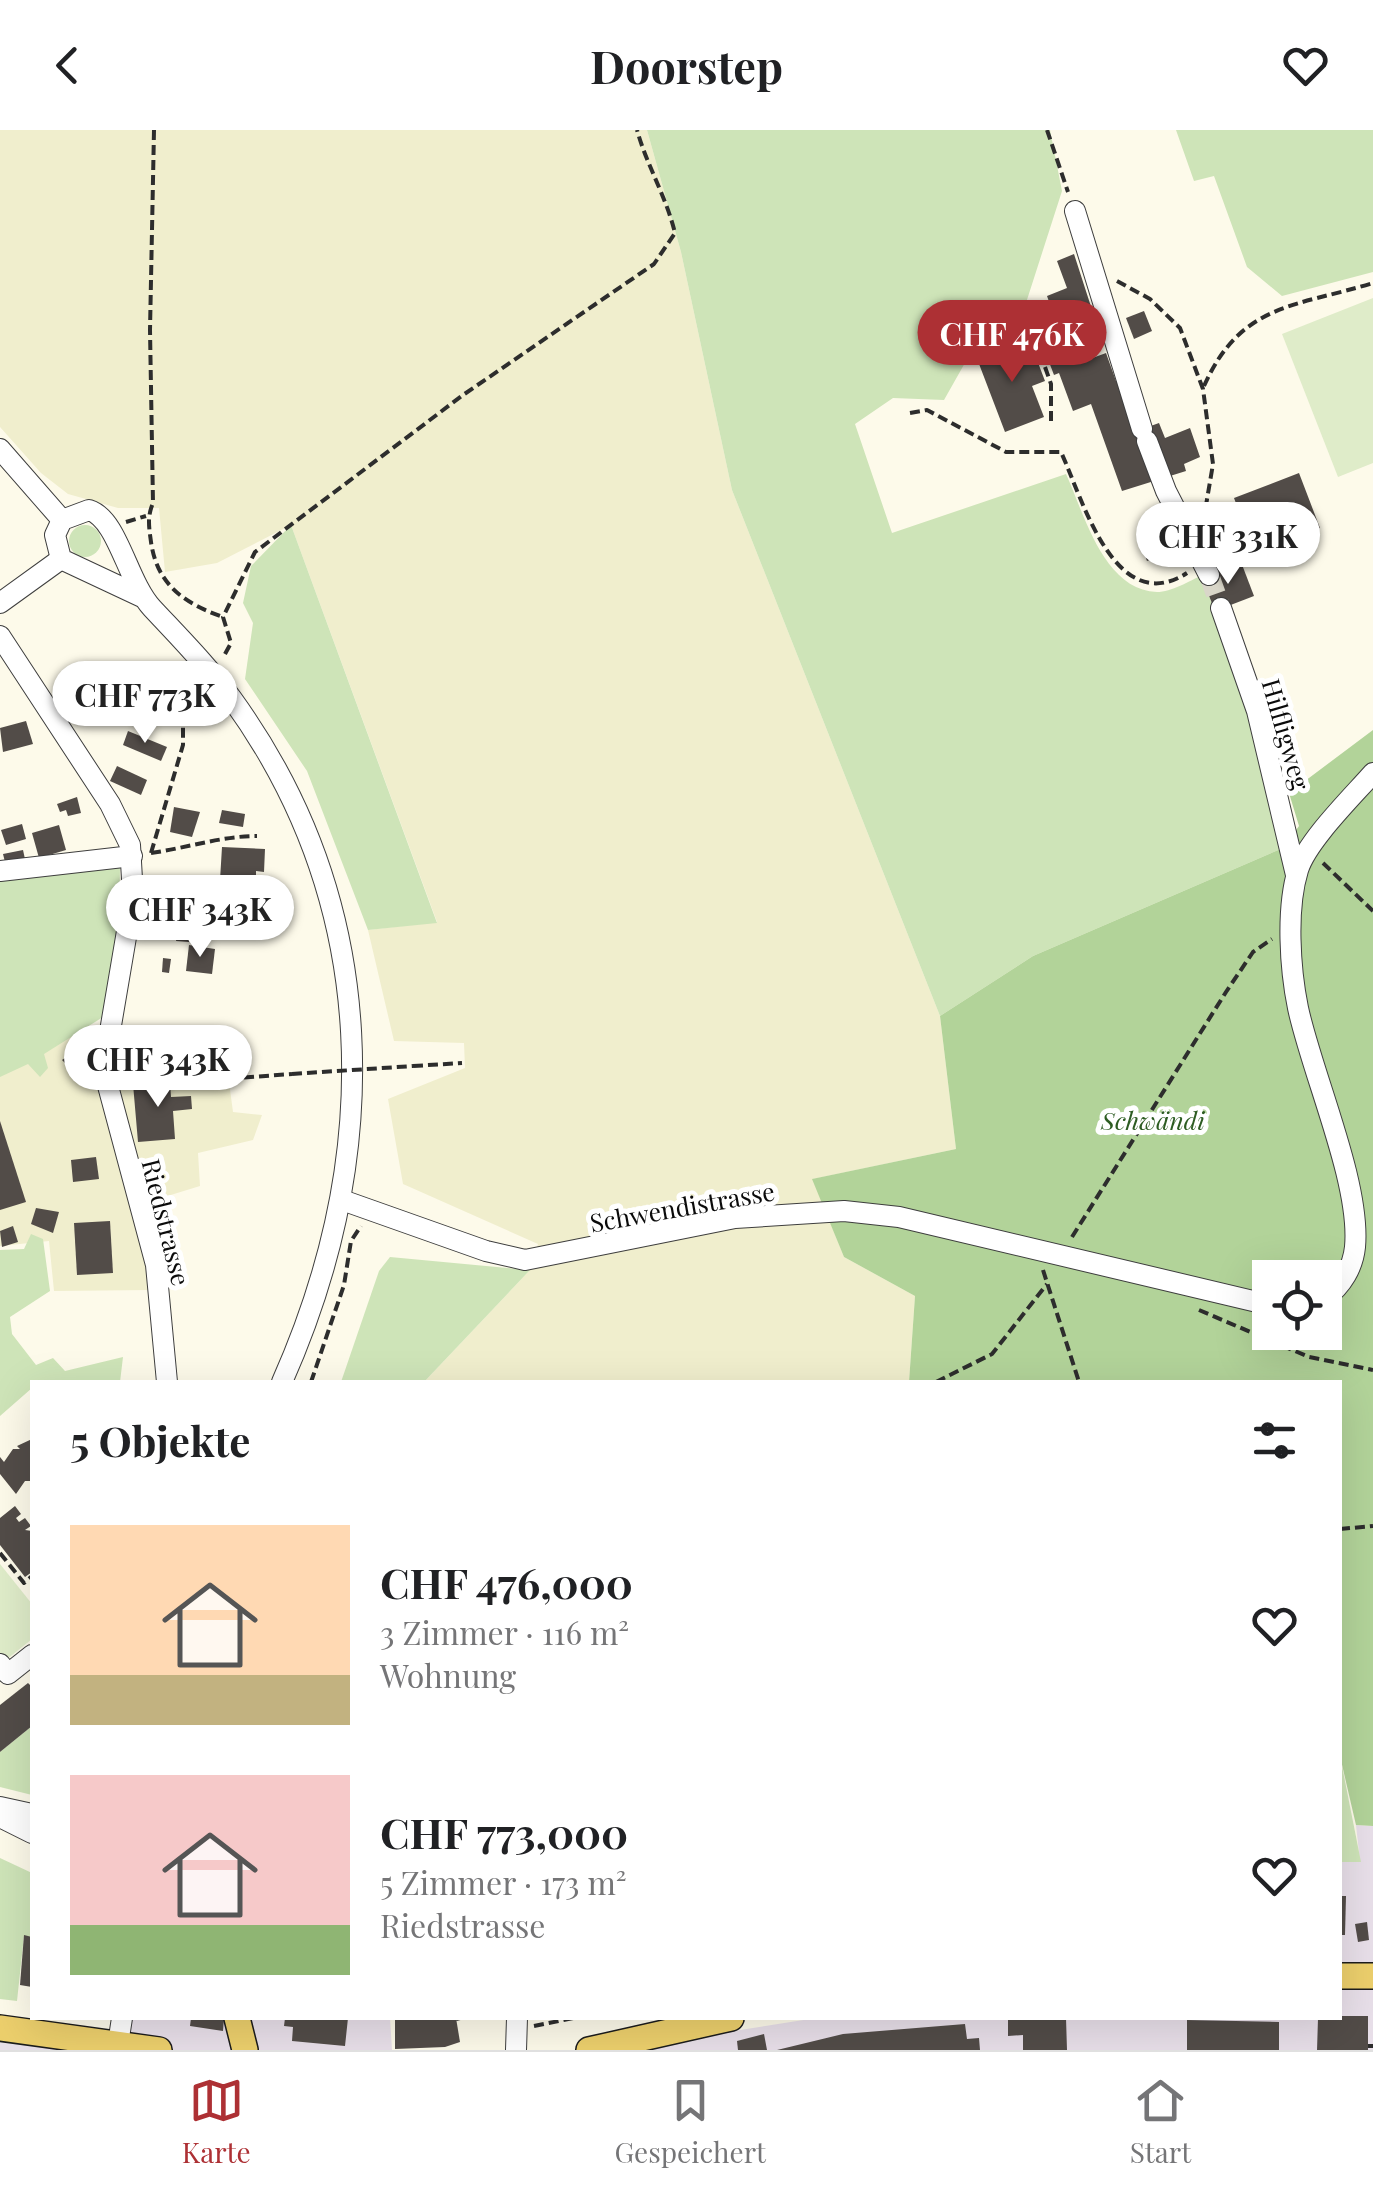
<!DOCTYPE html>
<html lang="de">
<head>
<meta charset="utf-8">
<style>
  :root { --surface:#fff; --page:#f6f6f6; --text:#202124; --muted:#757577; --line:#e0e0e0; --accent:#ad3034 }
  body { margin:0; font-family:"Playfair Display",serif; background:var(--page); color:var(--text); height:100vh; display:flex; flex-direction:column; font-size:38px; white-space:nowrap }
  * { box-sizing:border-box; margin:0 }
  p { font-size:32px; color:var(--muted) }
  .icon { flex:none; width:55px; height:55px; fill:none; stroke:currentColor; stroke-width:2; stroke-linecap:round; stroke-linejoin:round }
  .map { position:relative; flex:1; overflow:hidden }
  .drawer { position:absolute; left:30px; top:1250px; width:1312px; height:640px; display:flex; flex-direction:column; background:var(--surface); border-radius:0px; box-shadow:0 10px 40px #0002 }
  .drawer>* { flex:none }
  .buttons { position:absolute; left:1252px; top:1130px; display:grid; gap:20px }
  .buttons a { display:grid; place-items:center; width:90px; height:90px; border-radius:0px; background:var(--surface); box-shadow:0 10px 40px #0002; font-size:50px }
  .price { position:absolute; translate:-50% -85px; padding:0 22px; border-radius:35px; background:#fff; color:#222; font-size:32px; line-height:65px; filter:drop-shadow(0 2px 5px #0008) }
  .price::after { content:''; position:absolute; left:50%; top:60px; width:30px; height:22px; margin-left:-15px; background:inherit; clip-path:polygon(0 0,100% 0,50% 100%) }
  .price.active { background:var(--accent); color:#fff }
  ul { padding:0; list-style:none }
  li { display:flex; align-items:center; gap:30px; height:250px; padding:0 40px }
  li span { display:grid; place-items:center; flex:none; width:280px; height:200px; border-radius:0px; color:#555 }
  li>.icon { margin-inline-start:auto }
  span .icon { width:120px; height:120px; fill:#fffc; stroke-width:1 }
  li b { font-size:42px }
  h2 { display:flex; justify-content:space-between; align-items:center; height:120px; padding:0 40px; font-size:42px }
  header { display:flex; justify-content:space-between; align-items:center; height:130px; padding:0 40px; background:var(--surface); font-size:45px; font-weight:700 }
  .dock { display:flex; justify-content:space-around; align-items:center; height:140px; border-top:2px solid var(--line); background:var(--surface); font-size:28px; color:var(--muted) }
  .dock a { display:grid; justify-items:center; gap:5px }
  .dock .active { color:var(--accent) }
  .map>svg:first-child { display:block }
</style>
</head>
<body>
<header><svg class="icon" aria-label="back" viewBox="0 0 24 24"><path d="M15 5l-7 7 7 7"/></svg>Doorstep<svg class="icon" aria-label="heart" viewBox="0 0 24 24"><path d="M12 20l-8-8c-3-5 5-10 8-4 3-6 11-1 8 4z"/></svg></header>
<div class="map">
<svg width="1373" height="1920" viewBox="0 0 1373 1920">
  <rect width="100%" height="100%" fill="#fdfaea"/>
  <g fill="#e8dfe9">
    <path d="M1356,1695L1373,1696V1920H614L816,1888H1340V1732H1360Z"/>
    <path d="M119,1888H390L392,1920H0V1896L115,1906Z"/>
  </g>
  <g fill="#f0eecd">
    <path d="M0,0H647L681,122L732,360L940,886L956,1019L813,1049L844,1127L915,1166L909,1252H424L530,1140L538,1114L403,1054L388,969L465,938L464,913L394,911L368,800L437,792L291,395L217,433L165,442L159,378H118L68,364L41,343L0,297Z"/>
    <path d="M99,899L115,945L193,936L229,952L233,982L262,985L253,1010L198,1023L200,1056L148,1072L150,1160L54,1161L49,1111L0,1116V945L76,904Z"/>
  </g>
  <g fill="#cee4b8">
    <path d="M647,0H1050L1062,61L1016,204L970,224L944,270L893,268L855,294L892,403L1066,344C1084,383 1103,460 1157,462C1171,462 1190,451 1202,445L1241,560L1283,718L1033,826L940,886L732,360L681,122Z"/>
    <path d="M1176,0H1373V142L1282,166L1247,137L1214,46L1194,51Z"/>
    <circle cx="85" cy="411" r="16"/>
    <path d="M291,395L437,793L368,800L307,641L245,549L253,493L243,473L251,436Z"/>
    <path d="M120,736L119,803L103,887L44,924L48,938L40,947L28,934L0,947V747Z"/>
    <path d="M31,1104L43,1109L50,1161L10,1187L12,1204L36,1235L53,1228L65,1241L123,1227L120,1252H32V1258L0,1286V1120L24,1119Z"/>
    <path d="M390,1127L530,1140L424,1252H341L379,1141Z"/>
    <path d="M32,1596V1665L0,1657V1622Z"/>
    <path d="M1340,1626L1361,1732H1340Z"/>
    <path d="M0,1728L32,1743V1807L24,1806L17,1871L0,1869Z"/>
  </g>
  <path fill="#b2d399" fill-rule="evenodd" d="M1373,600V1696L1356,1695L1340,1626V1252H909L915,1166L844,1127L812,1049L956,1019L940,886L1033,826L1283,718L1299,696L1289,663ZM1270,1148H1325V1202H1270Z"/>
  <g fill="#dfecc9">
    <path d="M1373,168V333L1338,347L1282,204Z"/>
    <path d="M0,1434L32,1474V1509L6,1530L0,1523Z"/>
  </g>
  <g fill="#524c48">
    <path d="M1074,124L1095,189L1068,204L1076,234L1106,223L1116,251L1120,249L1134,302L1159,293L1165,308L1190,298L1200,327L1184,334L1186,341L1122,361L1091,274L1073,281L1059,243L1054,245L1038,203L1050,199L1046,186L1053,183L1047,166L1067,158L1057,131Z"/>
    <path d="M1144,181L1152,201L1134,209L1126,188Z"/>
    <path d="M1015,211L1025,235L1037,230L1045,251L1032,256L1044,287L1005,302L976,226Z"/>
    <path d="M1299,343L1320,398L1287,411L1276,382L1244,395L1234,368Z"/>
    <path d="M1163,390L1173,405L1180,402L1186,416L1147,431L1138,406Z"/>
    <path d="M1241,432L1254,466L1215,481L1202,448Z"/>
    <path d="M26,591L33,614L3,622L0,598Z"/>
    <path d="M128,601L167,617L161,631L123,615Z"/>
    <path d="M117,636L147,650L141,665L110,651Z"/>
    <path d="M77,667L81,683L68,686L66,680L60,682L57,674Z"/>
    <path d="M174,677L200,682L192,707L170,702Z"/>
    <path d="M222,680L245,684L243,697L219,693Z"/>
    <path d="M22,694L26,709L6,715L1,700Z"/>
    <path d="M59,695L66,720L39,728L32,703Z"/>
    <path d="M222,717L265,719L264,742L256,741V749L242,752L220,750Z"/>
    <path d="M23,720L25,729L5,732L3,724Z"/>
    <path d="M149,745L172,748L171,755L235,763L231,798L190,793L189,812L176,811L179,792L143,788Z"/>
    <path d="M189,815L215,819L212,844L186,841Z"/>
    <path d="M163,828L171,829L169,843L162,842Z"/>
    <path d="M82,916L94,933L77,945L62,930Z"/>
    <path d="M177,945L178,952H170L171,967L191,966L192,979L173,981L175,1009L138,1012L133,954L164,952L163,946Z"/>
    <path d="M0,991L26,1072L0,1080Z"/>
    <path d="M96,1027L99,1049L73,1052L71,1030Z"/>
    <path d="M36,1078L59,1082L53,1103L31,1094Z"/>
    <path d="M110,1091L113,1143L77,1145L74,1093Z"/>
    <path d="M13,1096L18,1112L2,1117L0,1101Z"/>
    <path d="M32,1309V1351H25L16,1364L0,1344V1327L4,1332L13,1319H20L17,1316Z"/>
    <path d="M15,1376L21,1384L16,1388L19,1392L25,1388L31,1396L25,1400L32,1401V1442L25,1447L0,1415V1388Z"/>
    <path d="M28,1553L32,1557V1596L0,1622V1575Z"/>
    <path d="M1340,1766H1346L1345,1805H1340Z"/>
    <path d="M1367,1792L1369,1810L1358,1812L1355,1794Z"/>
    <path d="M24,1805L32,1807V1857L20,1855Z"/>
    <path d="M1340,1886H1368V1920H1317L1318,1888Z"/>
    <path d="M191,1888H224L223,1901L190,1896Z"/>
    <path d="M285,1888H348L345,1916L292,1911L293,1897L284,1896Z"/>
    <path d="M395,1888H456L460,1912L445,1917L395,1919Z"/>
    <path d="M1066,1888L1067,1920H1023V1905L1008,1906V1889Z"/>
    <path d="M1187,1890L1279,1892V1920H1187Z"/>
    <path d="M965,1894L967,1909L979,1908L980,1920H777L843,1904Z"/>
    <path d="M764,1904L767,1920H738L737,1911Z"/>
  </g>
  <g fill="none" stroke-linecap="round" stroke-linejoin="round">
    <path stroke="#d9d6c9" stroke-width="20" stroke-dasharray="20 10" stroke-linecap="butt" d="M1209,445L1221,478"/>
    <g stroke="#3e3e3e" stroke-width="22">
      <g id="minor">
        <path d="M1075,81L1142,299"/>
        <path d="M1147,311L1166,361L1209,445"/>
        <path d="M0,319L62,390"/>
        <path d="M142,467L61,429L55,405L62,390L89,380C118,389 127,451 152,478C179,507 208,536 232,569C382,776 383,1025 282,1252"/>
        <path d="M0,473L61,429"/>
        <path d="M1221,478L1257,581L1296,745"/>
        <path d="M0,506L110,674L130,715L133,766L108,913V956L156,1135L167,1252"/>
        <path d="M0,741L132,726"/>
        <path d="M342,1070L486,1121L525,1130L735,1088L844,1081L899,1087L1270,1175"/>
        <path d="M1325,1168C1342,1156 1353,1137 1355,1117C1361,1053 1312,944 1298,878C1290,839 1286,779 1298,740C1307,711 1352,667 1373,643"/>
        <path d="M0,1534L8,1544L32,1525"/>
        <path d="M0,1677L32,1684"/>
        <path d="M0,1687L32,1703"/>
        <path d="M118,1914L122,1888"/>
        <path d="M516,1920L517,1888"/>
      </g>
    </g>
    <g stroke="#1c1c1c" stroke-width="28">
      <g id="major">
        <path d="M1340,1846H1373"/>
        <path d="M237,1888L245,1920"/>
        <path d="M0,1898L159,1920"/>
        <path d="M589,1920L731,1888"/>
      </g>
    </g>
    <g stroke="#2d2d2d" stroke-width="4" stroke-dasharray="10 5" stroke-linecap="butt">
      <path d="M154,0L150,200L153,373C147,387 149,397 151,412C157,454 183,473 223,487"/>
      <path d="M1047,0L1068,62"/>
      <path d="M1117,151L1150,169L1180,198L1203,259L1213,334L1203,393"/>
      <path d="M1045,237L1051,254V291"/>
      <path d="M1204,256C1241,173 1295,177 1373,153"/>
      <path d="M910,283L927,280L1006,322H1061C1083,370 1115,489 1187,443"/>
      <path d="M126,392L146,386"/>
      <path d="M225,524L231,513L223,487L255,422L463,265L654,134L675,103C666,66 647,36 637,0"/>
      <path d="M151,723L183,615V572L192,552"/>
      <path d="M151,723C187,718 221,706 257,706"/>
      <path d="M1323,733L1373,781"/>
      <path d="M413,936L462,933"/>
      <path d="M127,937H181L209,950L292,944"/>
      <path d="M1072,1107L1226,862L1253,822L1272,809"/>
      <path d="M1043,1140L1079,1252"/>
      <path d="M1199,1180L1309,1227L1373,1240"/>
      <path d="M311,1252L344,1155L351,1111L361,1096"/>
      <path d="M936,1252L992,1224L1047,1154"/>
      <path d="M1340,1399L1373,1396"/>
      <path d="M0,1423L24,1453L32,1446"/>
      <path d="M456,1889L460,1888"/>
      <path d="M534,1896L574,1888"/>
      <path d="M1368,1916H1373"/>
    </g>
    <use href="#minor" stroke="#fff" stroke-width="20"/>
    <use href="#major" stroke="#eccf6c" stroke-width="25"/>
    <path stroke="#2d2d2d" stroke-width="4" stroke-dasharray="10 5" stroke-linecap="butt" d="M292,944L413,936"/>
  </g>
  <g text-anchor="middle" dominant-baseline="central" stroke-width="10" stroke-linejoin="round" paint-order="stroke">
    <g font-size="25" fill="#0b0b0b" stroke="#fff">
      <text transform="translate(1287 604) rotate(74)">Hilfligweg</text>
      <text transform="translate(682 1076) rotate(-10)">Schwendistrasse</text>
      <text transform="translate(167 1092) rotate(76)">Riedstrasse</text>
    </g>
    <g font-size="25" font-style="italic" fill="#2d5c22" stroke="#fff">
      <text x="1153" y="989">Schwändi</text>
    </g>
  </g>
</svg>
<div class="buttons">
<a><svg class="icon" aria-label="locate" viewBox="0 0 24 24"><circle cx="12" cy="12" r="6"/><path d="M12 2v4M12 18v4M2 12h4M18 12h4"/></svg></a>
</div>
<b class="price active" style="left:1012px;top:255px">CHF 476K</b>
<b class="price" style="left:1228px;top:457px">CHF 331K</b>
<b class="price" style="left:145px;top:616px">CHF 773K</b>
<b class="price" style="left:200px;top:830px">CHF 343K</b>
<b class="price" style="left:158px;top:980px">CHF 343K</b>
<section class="drawer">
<h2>5 Objekte<svg class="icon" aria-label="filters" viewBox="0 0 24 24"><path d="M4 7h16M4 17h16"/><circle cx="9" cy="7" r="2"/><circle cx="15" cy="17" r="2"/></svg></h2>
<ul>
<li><span style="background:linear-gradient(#ffd9b3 75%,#c2b280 0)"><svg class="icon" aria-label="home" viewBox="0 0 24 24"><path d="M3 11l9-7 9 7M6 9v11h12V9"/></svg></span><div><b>CHF 476,000</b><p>3 Zimmer · 116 m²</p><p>Wohnung</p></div><svg class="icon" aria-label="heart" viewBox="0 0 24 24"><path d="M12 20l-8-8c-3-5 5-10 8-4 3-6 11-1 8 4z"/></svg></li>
<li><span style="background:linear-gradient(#f6c9c9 75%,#8fb573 0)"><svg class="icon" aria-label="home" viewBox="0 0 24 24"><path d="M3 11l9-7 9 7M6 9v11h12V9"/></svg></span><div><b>CHF 773,000</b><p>5 Zimmer · 173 m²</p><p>Riedstrasse</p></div><svg class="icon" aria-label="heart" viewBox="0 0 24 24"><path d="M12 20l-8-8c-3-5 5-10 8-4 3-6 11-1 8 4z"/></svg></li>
</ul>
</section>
</div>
<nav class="dock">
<a class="active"><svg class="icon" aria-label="map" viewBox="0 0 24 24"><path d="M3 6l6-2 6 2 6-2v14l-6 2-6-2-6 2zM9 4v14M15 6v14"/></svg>Karte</a>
<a><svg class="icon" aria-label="saved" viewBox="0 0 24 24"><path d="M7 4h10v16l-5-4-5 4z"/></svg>Gespeichert</a>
<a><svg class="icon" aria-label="home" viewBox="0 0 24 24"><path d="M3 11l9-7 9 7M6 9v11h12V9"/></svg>Start</a>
</nav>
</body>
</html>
